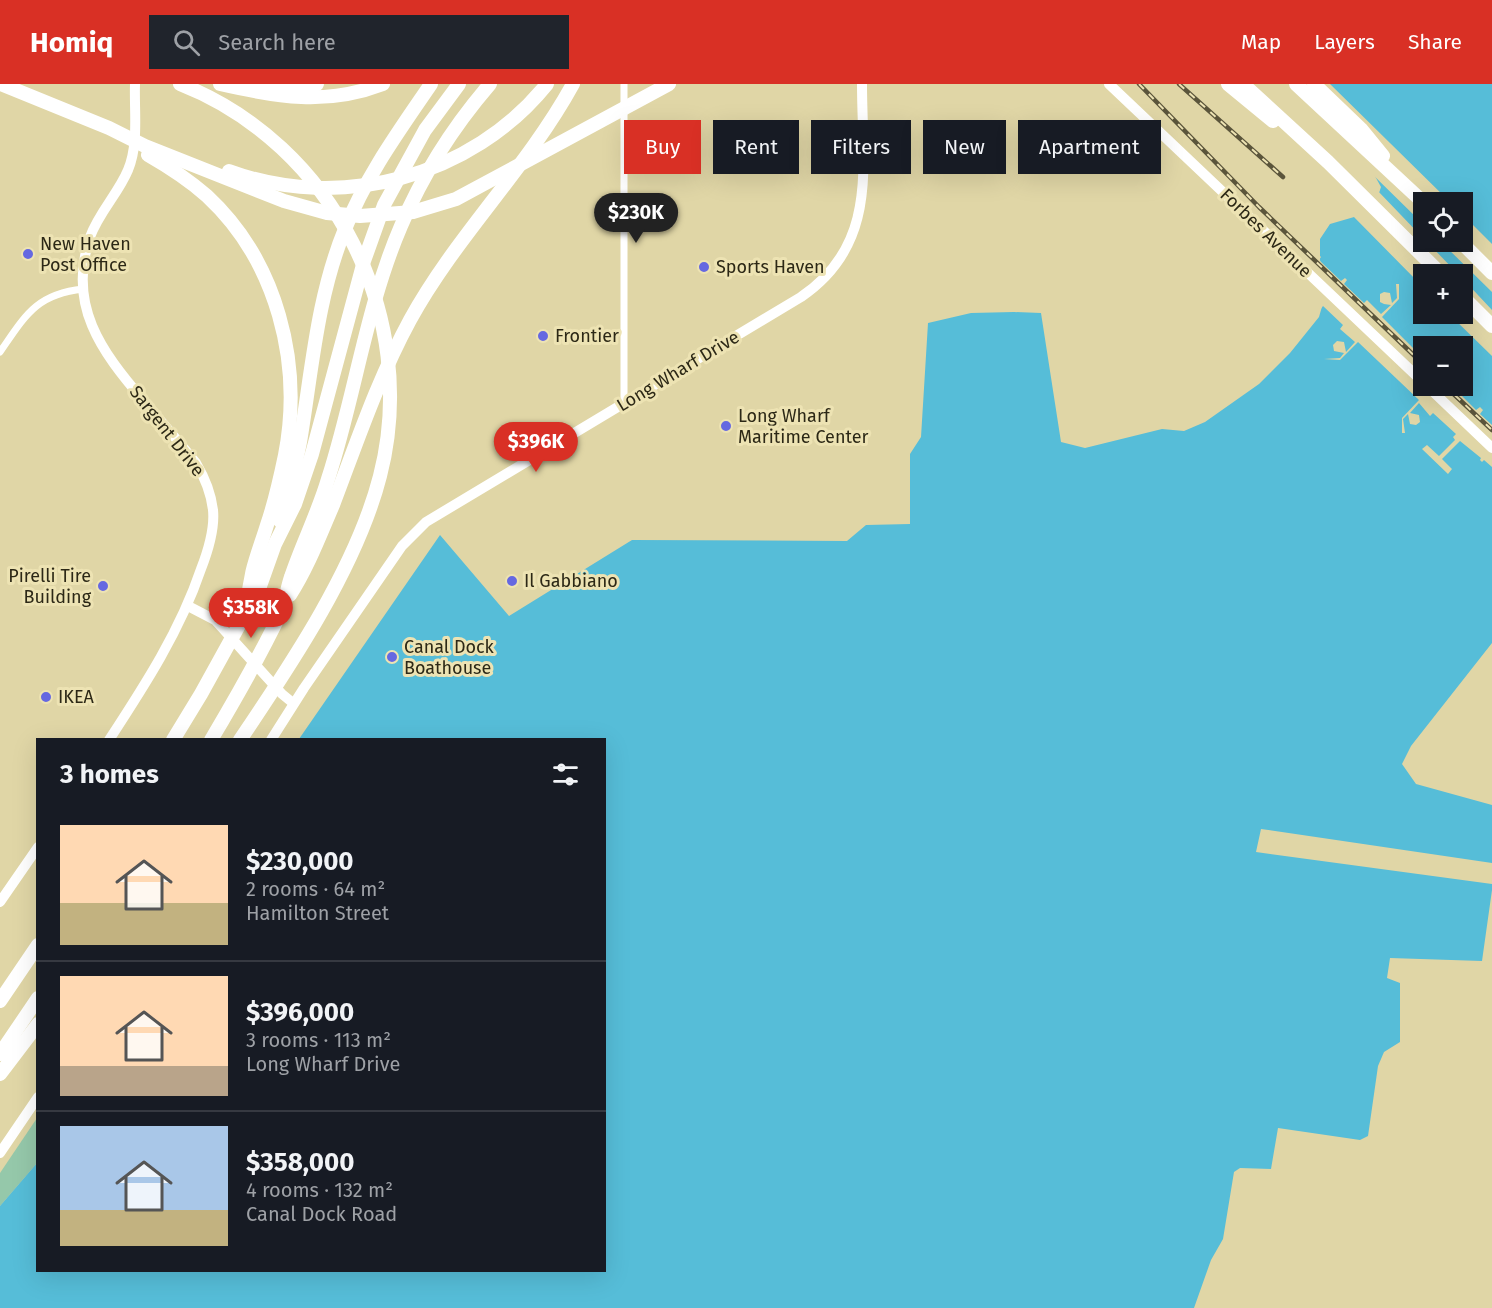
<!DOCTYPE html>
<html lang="en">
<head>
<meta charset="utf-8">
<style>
  :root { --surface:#171b24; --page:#20242c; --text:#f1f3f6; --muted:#9ea1a6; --line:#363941; --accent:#d93025 }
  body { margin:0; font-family:"Fira Sans",sans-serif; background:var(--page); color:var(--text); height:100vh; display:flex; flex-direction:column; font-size:22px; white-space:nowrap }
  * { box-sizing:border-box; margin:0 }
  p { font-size:20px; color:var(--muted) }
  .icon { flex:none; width:33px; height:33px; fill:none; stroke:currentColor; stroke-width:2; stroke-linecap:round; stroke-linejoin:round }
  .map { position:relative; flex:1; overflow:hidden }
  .side { position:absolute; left:36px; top:654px; width:570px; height:534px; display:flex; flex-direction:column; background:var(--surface); border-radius:0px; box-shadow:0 6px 24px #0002 }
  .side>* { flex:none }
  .banner { position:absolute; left:624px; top:36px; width:570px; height:54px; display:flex; gap:12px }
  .fabs { position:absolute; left:1413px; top:108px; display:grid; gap:12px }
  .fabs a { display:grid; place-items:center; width:60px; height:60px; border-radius:0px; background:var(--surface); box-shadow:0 6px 24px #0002; font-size:30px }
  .price { position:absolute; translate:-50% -51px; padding:0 14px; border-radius:21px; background:var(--accent); color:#fff; font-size:20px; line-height:39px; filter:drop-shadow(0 2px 3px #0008) }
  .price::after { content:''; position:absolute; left:50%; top:36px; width:18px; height:14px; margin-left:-9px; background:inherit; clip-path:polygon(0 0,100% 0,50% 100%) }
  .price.selected { background:#222; color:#fff }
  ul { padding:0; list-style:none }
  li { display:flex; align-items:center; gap:18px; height:150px; padding:0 24px }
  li+li { border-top:2px solid var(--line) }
  li span { display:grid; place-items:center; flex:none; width:168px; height:120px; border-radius:0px; color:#555 }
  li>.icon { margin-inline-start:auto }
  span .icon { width:72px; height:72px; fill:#fffc; stroke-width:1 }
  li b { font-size:26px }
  h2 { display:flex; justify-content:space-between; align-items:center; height:72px; padding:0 24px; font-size:26px }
  .tag { padding:0 21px; border-radius:0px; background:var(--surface); box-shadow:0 6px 24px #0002; font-size:21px; line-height:54px }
  .tag.selected { background:var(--accent); color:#fff }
  header { display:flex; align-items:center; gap:36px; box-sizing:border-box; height:84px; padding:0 30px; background:var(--accent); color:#fff }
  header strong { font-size:28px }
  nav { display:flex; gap:33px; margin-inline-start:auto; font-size:21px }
  .search { width:420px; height:54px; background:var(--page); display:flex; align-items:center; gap:15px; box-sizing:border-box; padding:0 21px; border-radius:0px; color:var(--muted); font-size:22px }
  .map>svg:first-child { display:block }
</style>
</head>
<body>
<header>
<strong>Homiq</strong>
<div class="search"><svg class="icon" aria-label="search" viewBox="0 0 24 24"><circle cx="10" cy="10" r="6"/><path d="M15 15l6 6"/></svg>Search here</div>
<nav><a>Map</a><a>Layers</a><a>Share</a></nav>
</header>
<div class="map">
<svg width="1492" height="1224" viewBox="0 0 1492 1224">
  <rect width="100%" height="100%" fill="#e0d6a6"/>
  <path fill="#95c8aa" d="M37,1034V1079L0,1122V1089Z"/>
  <path fill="#56bdd8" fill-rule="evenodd" d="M1328,0H1492V559L1411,662L1402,680L1416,700L1492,721V779L1261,745L1256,768L1492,800V806L1482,877L1390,874L1387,894L1400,899V958L1384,968L1378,982L1368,1052L1360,1056L1278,1044L1271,1085L1240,1084L1234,1088L1223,1155L1211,1176L1194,1224H0V1122L37,1079L38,1186H604V656L299,655L440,451L509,532L632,456L847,457L866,441L910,440V370L921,353L928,239L971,229L1014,228L1041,229L1061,358L1085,364L1162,345L1184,347L1205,338L1259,300L1290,269L1319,233L1327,205L1320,176V155L1330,140L1361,131L1376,118L1381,103L1328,7ZM1424,118H1462V158H1424ZM1424,190H1462V230H1424ZM1424,262H1462V302H1424Z"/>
  <g fill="#e0d6a6">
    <path d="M1325,0H1330L1450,118H1424L1423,140L1368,86L1326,9Z"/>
    <path d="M1377,106L1423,154L1424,158H1427L1458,190H1424L1423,203L1351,130L1359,128L1373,116Z"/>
    <path d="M1463,131L1492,160V208L1441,158H1462Z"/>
    <path d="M1319,171L1321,173L1319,176L1341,197L1345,194L1347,196L1344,200L1364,219L1367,216L1381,230L1391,221L1384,220L1380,218V210L1384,208L1390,209L1392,219L1397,214L1396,200H1399V215L1382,233L1423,274L1424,302H1457L1460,305L1458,308L1476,326L1480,323L1483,326L1480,330L1492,341V383L1484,376L1482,378L1480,376L1481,374L1460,357L1442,375L1452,385L1448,390L1422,365L1427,361L1439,372L1455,356L1453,353L1456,350L1433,329L1430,332L1419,319L1410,329L1419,331L1420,338L1416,341L1410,340L1408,330L1403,335L1405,349H1402V334L1419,316L1358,258L1340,276L1324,275L1340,274L1344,269L1334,267L1333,261L1337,257L1344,258L1346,268L1355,258L1340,245L1343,241L1323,222L1320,226L1319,225L1324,205L1317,176Z"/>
    <path d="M1463,195L1492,226V272L1449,230H1462Z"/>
  </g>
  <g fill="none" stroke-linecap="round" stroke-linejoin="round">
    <g stroke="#fff" stroke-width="7">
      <path d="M0,268C25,232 36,210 83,205"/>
      <path d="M624,319V0"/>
    </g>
    <g stroke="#fff" stroke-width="10">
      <path d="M188,522L215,536L282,610L293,619"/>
      <path d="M271,656L304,604L402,462L426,438L801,213C879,160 862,82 862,0"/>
      <path d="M0,1069L38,1013"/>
    </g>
    <g stroke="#fff" stroke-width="10">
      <path d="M1109,0L1424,299"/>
      <path d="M1427,302L1492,364"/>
      <path d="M109,656C145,601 180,547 201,485C208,467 215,446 213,426C211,409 205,394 196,379C179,358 161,337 143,316C101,267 67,221 90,153C99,128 118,110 128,86C139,60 134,27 135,0"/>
      <path d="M0,818L38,763"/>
    </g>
    <g stroke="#fff" stroke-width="14">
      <path d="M1,0L109,44L145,62L284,117L327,129L360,132L413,128L456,115L669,0"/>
      <path d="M180,0C333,60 421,233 380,392C357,482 292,579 240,656"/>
      <path d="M220,0C277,13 326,22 383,0"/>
      <path d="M1228,0L1273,37"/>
      <path d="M1243,0L1328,78L1441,190"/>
      <path d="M1296,0L1424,119"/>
      <path d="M1314,0L1361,45L1383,72"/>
      <path d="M256,1L282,2L317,0"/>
      <path d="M148,71C169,83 189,96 207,112C277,177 303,279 285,371C280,395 275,418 267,441C258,470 249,489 248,520"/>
      <path d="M229,87C341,128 472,93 547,0"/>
      <path d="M1461,158L1492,189"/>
      <path d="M1462,212L1492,242"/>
      <path d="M280,437C286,410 295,385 300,358C312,286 317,213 345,145C366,92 399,47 431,0"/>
      <path d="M290,511C308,483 320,451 333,421C357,358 378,295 410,236C456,152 527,84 573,0"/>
      <path d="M173,656L201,610L259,505L275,460L295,420L312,370L364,177L384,121L425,46L459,0"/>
      <path d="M211,656C236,614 260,572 281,528C286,517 287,504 291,493C302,460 318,429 328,395C355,312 366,223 401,142C423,90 453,43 490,0"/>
      <path d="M0,917L38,861"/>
      <path d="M0,970L38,914"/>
      <path d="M0,990L38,940"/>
    </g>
    <g stroke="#5b553b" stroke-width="4.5">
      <g id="rail">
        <path d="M1139,0L1259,123L1424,281"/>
        <path d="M1179,0L1283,93"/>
        <path d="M1445,302L1492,346"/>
      </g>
    </g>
    <use href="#rail" stroke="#ede3b3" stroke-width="2" stroke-dasharray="7" stroke-linecap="butt"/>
  </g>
  <g fill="#6568e1" stroke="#ede3b3" stroke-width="2">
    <circle cx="28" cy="170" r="6"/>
    <circle cx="704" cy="183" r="6"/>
    <circle cx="543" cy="252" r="6"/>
    <circle cx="726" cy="342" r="6"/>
    <circle cx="512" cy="497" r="6"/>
    <circle cx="103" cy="502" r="6"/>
    <circle cx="392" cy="573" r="6"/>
    <circle cx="46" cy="613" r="6"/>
  </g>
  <g text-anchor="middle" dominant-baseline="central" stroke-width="6" stroke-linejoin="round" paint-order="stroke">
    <g font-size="18" fill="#2c2816" stroke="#ede3b3">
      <text transform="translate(1266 149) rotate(44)">Forbes Avenue</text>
      <text transform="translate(678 287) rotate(-31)">Long Wharf Drive</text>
      <text transform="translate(167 347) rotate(52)">Sargent Drive</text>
    </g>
    <g font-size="18" fill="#2c2816" stroke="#ede3b3" text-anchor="start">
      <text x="40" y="160">New Haven<tspan x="40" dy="21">Post Office</tspan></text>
      <text x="716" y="183">Sports Haven</text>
      <text x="555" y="252">Frontier</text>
      <text x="738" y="332">Long Wharf<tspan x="738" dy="21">Maritime Center</tspan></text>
      <text x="91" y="492" text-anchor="end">Pirelli Tire<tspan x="91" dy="21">Building</tspan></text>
      <text x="524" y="497">Il Gabbiano</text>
      <text x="404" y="563">Canal Dock<tspan x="404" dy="21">Boathouse</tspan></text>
      <text x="58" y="613">IKEA</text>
    </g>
  </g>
</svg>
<div class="fabs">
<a><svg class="icon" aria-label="locate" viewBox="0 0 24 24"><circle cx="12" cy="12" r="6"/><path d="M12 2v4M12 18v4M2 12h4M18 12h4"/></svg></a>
<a>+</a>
<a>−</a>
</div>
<b class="price selected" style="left:636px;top:160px">$230K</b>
<b class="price" style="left:536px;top:389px">$396K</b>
<b class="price" style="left:251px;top:555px">$358K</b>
<div class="banner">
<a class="tag selected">Buy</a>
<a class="tag">Rent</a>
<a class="tag">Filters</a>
<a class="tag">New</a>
<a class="tag">Apartment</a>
</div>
<section class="side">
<h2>3 homes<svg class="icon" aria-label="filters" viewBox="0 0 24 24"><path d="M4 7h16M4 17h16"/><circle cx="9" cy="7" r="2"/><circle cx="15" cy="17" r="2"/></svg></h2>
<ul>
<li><span style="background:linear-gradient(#ffd9b3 65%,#c2b280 0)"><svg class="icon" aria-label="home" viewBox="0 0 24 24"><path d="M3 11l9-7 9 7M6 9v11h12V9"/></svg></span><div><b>$230,000</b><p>2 rooms · 64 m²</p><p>Hamilton Street</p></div></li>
<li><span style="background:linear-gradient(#ffd9b3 75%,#b9a48a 0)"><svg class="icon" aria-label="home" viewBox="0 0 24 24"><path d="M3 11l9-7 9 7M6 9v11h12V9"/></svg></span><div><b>$396,000</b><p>3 rooms · 113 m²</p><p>Long Wharf Drive</p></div></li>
<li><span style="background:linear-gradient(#a9c7e8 70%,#c2b280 0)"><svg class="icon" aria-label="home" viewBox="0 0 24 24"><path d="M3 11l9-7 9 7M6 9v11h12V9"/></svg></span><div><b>$358,000</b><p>4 rooms · 132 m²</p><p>Canal Dock Road</p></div></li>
</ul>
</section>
</div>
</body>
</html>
